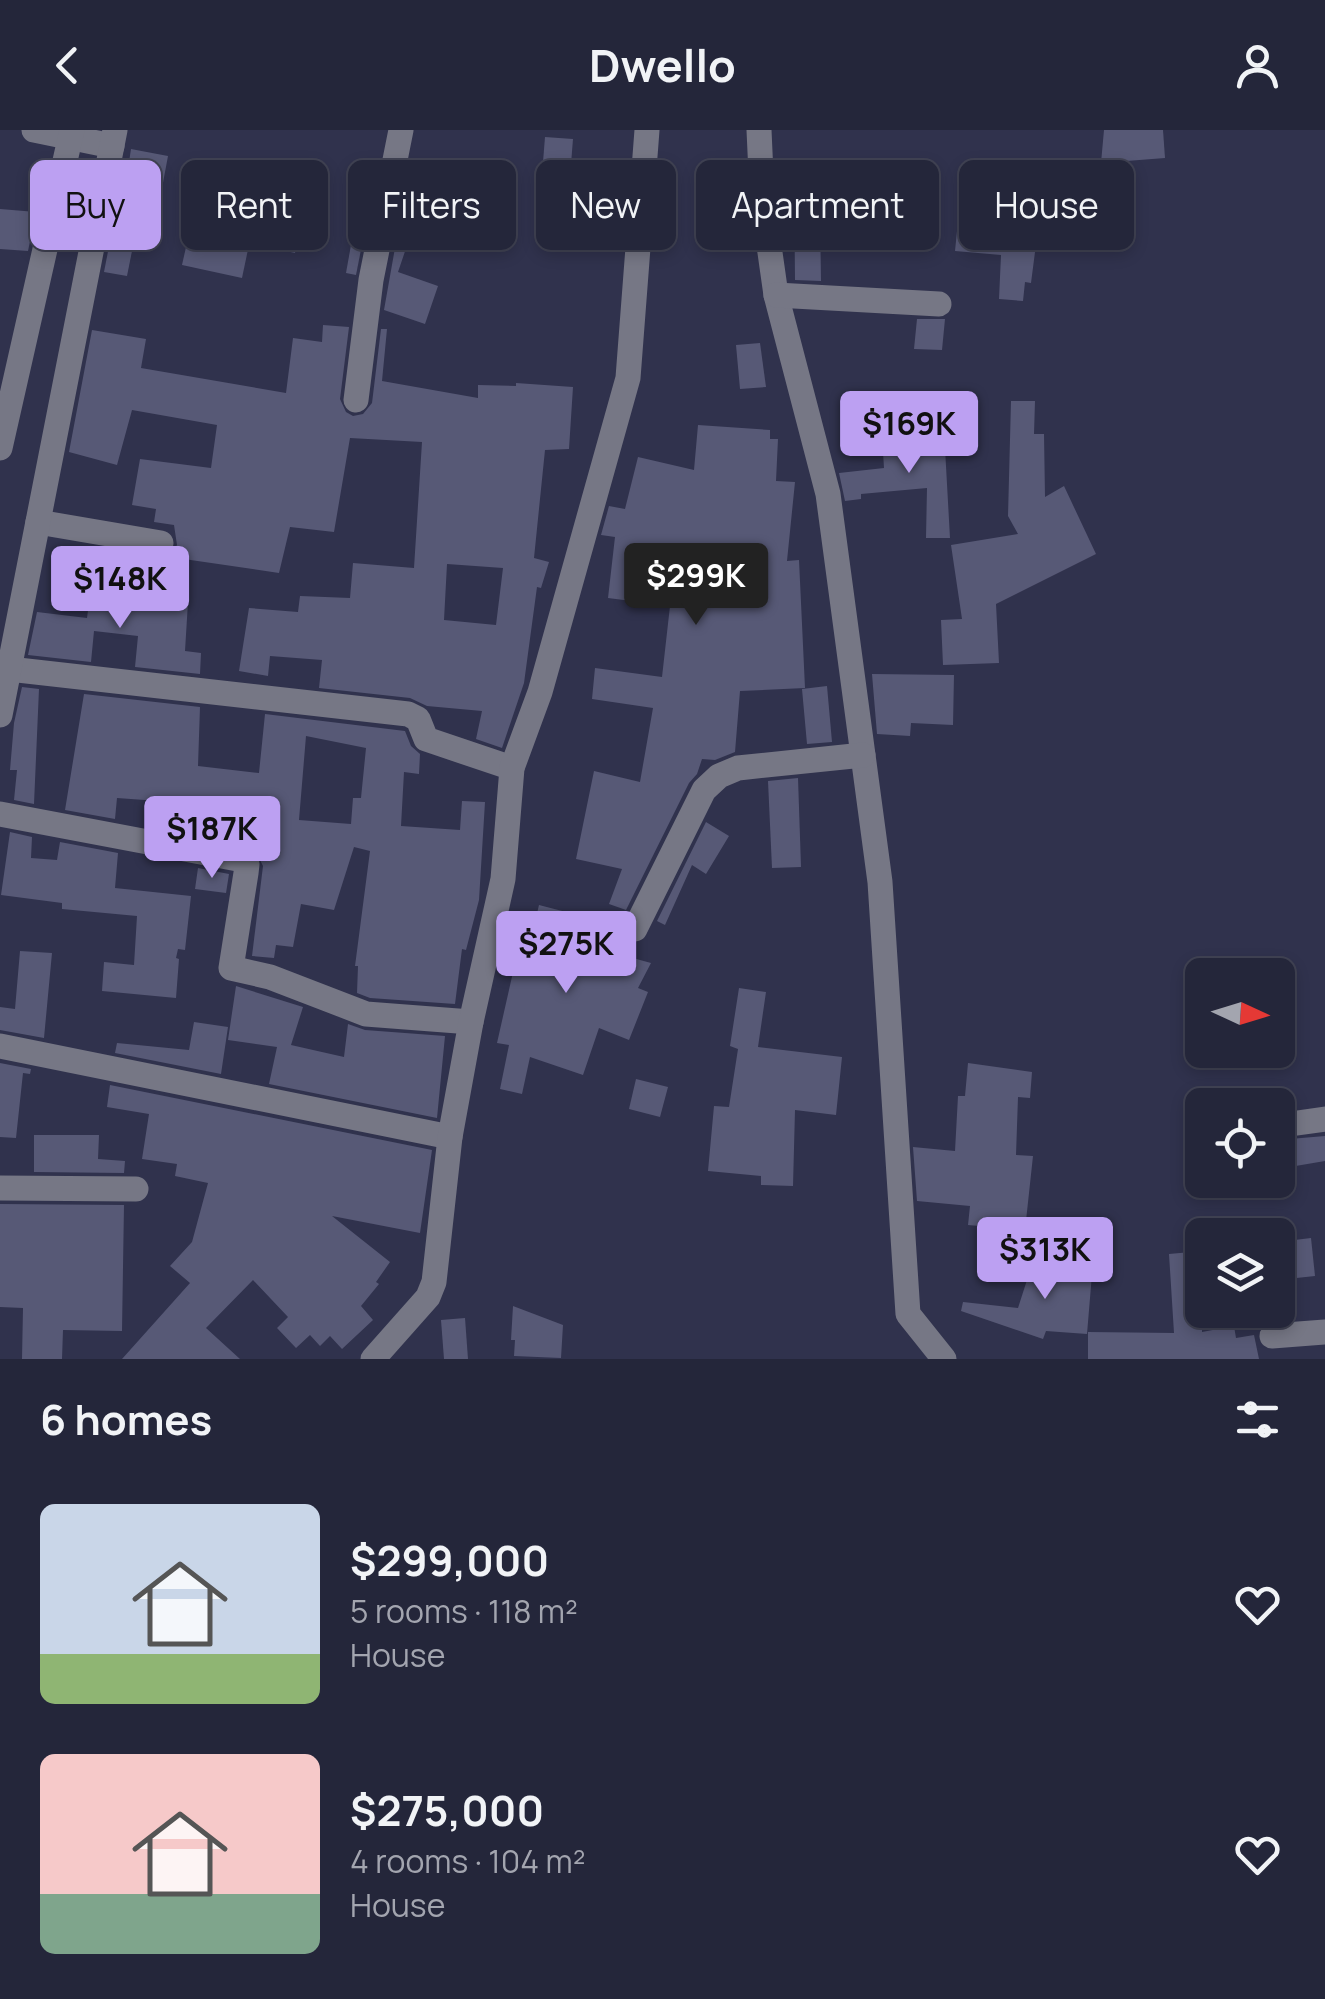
<!DOCTYPE html>
<html lang="en">
<head>
<meta charset="utf-8">
<style>
  :root { --surface:#24263a; --page:#303245; --text:#f1f3f6; --muted:#a3a5af; --line:#414354; --accent:#bca0f2 }
  body { margin:0; font-family:Manrope,sans-serif; background:var(--page); color:var(--text); height:100vh; display:flex; flex-direction:column; font-size:38px; white-space:nowrap }
  * { box-sizing:border-box; margin:0 }
  p { font-size:32px; color:var(--muted) }
  .icon { flex:none; width:55px; height:55px; fill:none; stroke:currentColor; stroke-width:2; stroke-linecap:round; stroke-linejoin:round }
  .map { position:relative; height:1229px; overflow:hidden }
  .sheet { display:flex; flex-direction:column; background:var(--surface); flex:1 }
  .sheet>* { flex:none }
  .hud { position:absolute; left:30px; top:30px; width:1265px; height:90px; display:flex; gap:20px }
  .needle { width:65px; rotate:94deg }
  .controls { position:absolute; left:1185px; top:828px; display:grid; gap:20px }
  .controls a { display:grid; place-items:center; width:110px; height:110px; border-radius:15px; background:var(--surface); box-shadow:0 5px 15px #0003,0 0 0 2px var(--line); font-size:50px }
  .price { position:absolute; translate:-50% -85px; padding:0 22px; border-radius:10px; background:var(--accent); color:#111; font-size:32px; line-height:65px; filter:drop-shadow(0 2px 5px #0008) }
  .price::after { content:''; position:absolute; left:50%; top:60px; width:30px; height:22px; margin-left:-15px; background:inherit; clip-path:polygon(0 0,100% 0,50% 100%) }
  .price.on { background:#222; color:#fff }
  ul { padding:0; list-style:none }
  li { display:flex; align-items:center; gap:30px; height:250px; padding:0 40px }
  li span { display:grid; place-items:center; flex:none; width:280px; height:200px; border-radius:15px; color:#555 }
  li>.icon { margin-inline-start:auto }
  span .icon { width:120px; height:120px; fill:#fffc; stroke-width:1 }
  li b { font-size:42px }
  h2 { display:flex; justify-content:space-between; align-items:center; height:120px; padding:0 40px; font-size:42px }
  .tag { padding:0 35px; border-radius:15px; background:var(--surface); box-shadow:0 5px 15px #0003,0 0 0 2px var(--line); font-size:35px; line-height:90px }
  .tag.on { background:var(--accent); color:#111 }
  header { display:flex; justify-content:space-between; align-items:center; height:130px; padding:0 40px; background:var(--surface); font-size:45px; font-weight:700 }
  .map>svg:first-child { display:block }
</style>
</head>
<body>
<header><svg class="icon" aria-label="back" viewBox="0 0 24 24"><path d="M15 5l-7 7 7 7"/></svg>Dwello<svg class="icon" aria-label="person" viewBox="0 0 24 24"><circle cx="12" cy="8" r="4"/><path d="M4 21q1-7 8-7t8 7"/></svg></header>
<div class="map">
<svg width="1325" height="1229" viewBox="0 0 1325 1229">
  <rect width="100%" height="100%" fill="#30324d"/>
  <g fill="#575976" fill-rule="evenodd">
    <path d="M1104,0H1163L1165,28L1101,33Z"/>
    <path d="M545,7L573,9L571,34L543,32Z"/>
    <path d="M131,19L168,26L162,58L126,52Z"/>
    <path d="M277,43L309,54L295,123L263,116Z"/>
    <path d="M794,45L835,49L832,86L820,85L821,151L795,150Z"/>
    <path d="M359,70L370,74L356,145L346,143Z"/>
    <path d="M0,79L36,82L28,121L0,119Z"/>
    <path d="M711,80L739,81L737,117L709,115Z"/>
    <path d="M401,84L416,89L398,142L438,156L425,194L384,180Z"/>
    <path d="M958,91L1038,99L1031,153L1025,152L1023,171L999,169L1001,125L955,121Z"/>
    <path d="M191,95L250,110L242,148L182,135Z"/>
    <path d="M111,106L134,111L127,146L104,142Z"/>
    <path d="M917,189H945L942,220L914,219Z"/>
    <path d="M323,195L349,197L340,269L346,282L353,286L363,284L372,273L381,199H387L382,251L478,268V255L516,256V253L573,257L569,319L545,320L534,428L549,432L541,458L537,457L524,553L502,618L476,609L482,581L427,576L410,568L319,558L322,530L270,526L268,546L239,541L249,478L298,482L300,466L350,468L353,433L414,438L422,312L350,308L334,402L290,397L279,443L170,427L177,415L174,395L154,392L156,379L132,375L140,329L211,338L217,295L132,280L117,335L69,322L92,200L146,209L141,238L286,263L293,208L322,212ZM447,434L503,438L496,495L444,490Z"/>
    <path d="M760,213L766,257L740,259L736,215Z"/>
    <path d="M1011,271H1035L1034,304H1044L1045,367L1064,356L1096,424L996,474L999,533L943,535L941,490L962,489L951,415L1018,404L1008,386Z"/>
    <path d="M698,295L770,300V309H778L776,351L795,352L787,431L799,430L805,558L740,561L735,622L715,630L702,629L697,644L689,653L626,780L609,774L622,739L576,729L594,641L640,652L653,578L592,569L595,538L662,547L670,476L608,468L615,407L601,405L609,376L625,379L638,327L694,340Z"/>
    <path d="M944,300L950,408H926L927,358L861,364V369L845,371L839,343L884,338L882,306Z"/>
    <path d="M91,458L120,461L119,465L188,472L185,521L201,523L200,544L135,537L138,506L94,501L91,532L28,525L37,482L87,488Z"/>
    <path d="M872,544L954,545L953,595L911,593L910,606L877,604Z"/>
    <path d="M827,556L832,612L807,614L802,559Z"/>
    <path d="M22,557L39,559L34,674L14,670L17,640H10L14,593Z"/>
    <path d="M84,564L200,577L198,636L259,643L265,584L405,601L411,616L420,624L419,644L404,642L401,696L460,700L462,671L485,672L479,770L466,820L462,819L455,874L370,868L357,863L358,836H355L370,721L354,717L334,780L301,774L293,817L276,815L274,828L252,826L263,736L254,718L182,702L186,673L117,668L115,689L65,680ZM306,606L366,618L361,668H353L351,694L299,690Z"/>
    <path d="M798,648L801,737L772,738L768,651Z"/>
    <path d="M706,692L729,706L706,744L692,735L665,795L657,791Z"/>
    <path d="M10,702L32,707L31,728L57,730L60,712L118,723L115,758L191,766L185,820L178,819L176,828L179,829L176,868L102,861L104,832L134,835L137,786L62,779V773L1,765Z"/>
    <path d="M198,738L229,744L226,763L195,759Z"/>
    <path d="M539,775L597,790L589,816L651,833L638,858L648,862L629,910L599,898L583,945L530,927L522,964L500,959L509,915L497,913L523,798L533,800Z"/>
    <path d="M20,821L52,823L44,908L0,900V877L15,879Z"/>
    <path d="M236,856L303,877L291,915L344,927L348,894L365,900L445,906L437,988L269,954L277,917L228,910Z"/>
    <path d="M739,858L766,862L758,917L842,927L836,985L795,980L793,1056L761,1055V1046L708,1041L714,976L729,977L738,919L730,916Z"/>
    <path d="M194,892L228,897L221,944L115,923L117,913L189,920Z"/>
    <path d="M0,933L31,939L30,944L23,943L16,1008L0,1007Z"/>
    <path d="M968,933L1032,942L1030,968L1018,967L1016,1025L1033,1026L1025,1100L968,1095L970,1076L917,1071L913,1017L955,1021L958,966H965Z"/>
    <path d="M636,949L668,957L660,987L629,979Z"/>
    <path d="M110,955L432,1020L420,1103L332,1086L390,1132L376,1152L379,1154L361,1176L373,1190L342,1219L330,1206L320,1216L310,1205L296,1218L277,1198L288,1187L253,1150L206,1198L240,1229H122L190,1153L170,1136L192,1112L208,1053L175,1046L177,1034L142,1029L149,984L107,977Z"/>
    <path d="M34,1005H99L98,1029L125,1031L124,1043L34,1042Z"/>
    <path d="M1325,1006V1031L1278,1039V1010Z"/>
    <path d="M0,1074L124,1075L122,1201L63,1200L62,1229H22L23,1178L0,1177Z"/>
    <path d="M1311,1108L1315,1146L1278,1150V1112Z"/>
    <path d="M1202,1121V1202L1234,1196L1236,1208L1254,1205L1259,1229H1088V1202L1174,1203L1169,1124Z"/>
    <path d="M1035,1125L1092,1144L1087,1204L1046,1201L1043,1209L961,1181L963,1172L1018,1178Z"/>
    <path d="M513,1176L563,1195L561,1228L514,1226L515,1210H511Z"/>
    <path d="M465,1188L468,1229H444L441,1190Z"/>
  </g>
  <g fill="none" stroke-linecap="round" stroke-linejoin="round">
    <g stroke="#767785" stroke-width="25">
      <path d="M34,0L112,16"/>
      <path d="M759,0L762,66L776,165L828,364L880,752L908,1184L944,1229"/>
      <path d="M776,165L939,174"/>
      <path d="M356,270L371,150L401,0"/>
      <path d="M0,318L72,0"/>
      <path d="M38,392L161,413"/>
      <path d="M9,539L408,584L418,589L426,609L512,638"/>
      <path d="M0,585L115,0"/>
      <path d="M0,684L243,730L247,734L246,743L231,838L270,847L366,884L471,892"/>
      <path d="M635,799L704,660L719,646L738,638L863,625"/>
      <path d="M0,916L450,1007"/>
      <path d="M1283,995L1325,989"/>
      <path d="M0,1058L136,1059"/>
      <path d="M1272,1206L1325,1202"/>
      <path d="M373,1229L428,1167L434,1152L450,1007L471,892L503,749L512,638L540,562L628,248L647,0"/>
    </g>
  </g>
</svg>
<div class="controls">
<a><svg class="needle" viewBox="-14 -14 28 28"><path d="M0-13l5 13h-10z" fill="#e53935"/><path d="M0 13l5-13h-10z" fill="#a3a5af"/></svg></a>
<a><svg class="icon" aria-label="locate" viewBox="0 0 24 24"><circle cx="12" cy="12" r="6"/><path d="M12 2v4M12 18v4M2 12h4M18 12h4"/></svg></a>
<a><svg class="icon" aria-label="layers" viewBox="0 0 24 24"><path d="M12 4l9 5-9 5-9-5zM3 14l9 5 9-5"/></svg></a>
</div>
<b class="price" style="left:909px;top:346px">$169K</b>
<b class="price on" style="left:696px;top:498px">$299K</b>
<b class="price" style="left:120px;top:501px">$148K</b>
<b class="price" style="left:212px;top:751px">$187K</b>
<b class="price" style="left:566px;top:866px">$275K</b>
<b class="price" style="left:1045px;top:1172px">$313K</b>
<div class="hud">
<a class="tag on">Buy</a>
<a class="tag">Rent</a>
<a class="tag">Filters</a>
<a class="tag">New</a>
<a class="tag">Apartment</a>
<a class="tag">House</a>
</div>
</div>
<section class="sheet">
<h2>6 homes<svg class="icon" aria-label="filters" viewBox="0 0 24 24"><path d="M4 7h16M4 17h16"/><circle cx="9" cy="7" r="2"/><circle cx="15" cy="17" r="2"/></svg></h2>
<ul>
<li><span style="background:linear-gradient(#c9d6e8 75%,#8fb573 0)"><svg class="icon" aria-label="home" viewBox="0 0 24 24"><path d="M3 11l9-7 9 7M6 9v11h12V9"/></svg></span><div><b>$299,000</b><p>5 rooms · 118 m²</p><p>House</p></div><svg class="icon" aria-label="heart" viewBox="0 0 24 24"><path d="M12 20l-8-8c-3-5 5-10 8-4 3-6 11-1 8 4z"/></svg></li>
<li><span style="background:linear-gradient(#f6c9c9 70%,#7fa58c 0)"><svg class="icon" aria-label="home" viewBox="0 0 24 24"><path d="M3 11l9-7 9 7M6 9v11h12V9"/></svg></span><div><b>$275,000</b><p>4 rooms · 104 m²</p><p>House</p></div><svg class="icon" aria-label="heart" viewBox="0 0 24 24"><path d="M12 20l-8-8c-3-5 5-10 8-4 3-6 11-1 8 4z"/></svg></li>
</ul>
</section>
</body>
</html>
